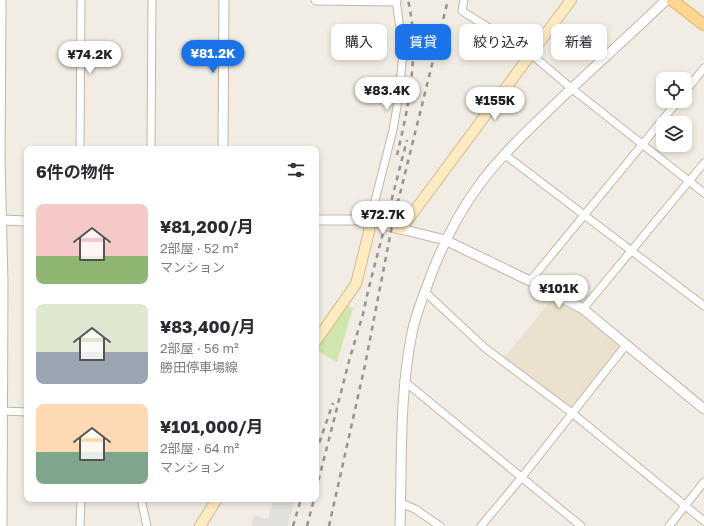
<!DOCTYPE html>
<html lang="ja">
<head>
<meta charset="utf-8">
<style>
  :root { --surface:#fff; --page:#f7f7f7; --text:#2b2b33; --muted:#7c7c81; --accent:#1a73e8 }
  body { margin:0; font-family:"Golos Text","Noto Sans JP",sans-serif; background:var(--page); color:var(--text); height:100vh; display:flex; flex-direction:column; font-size:15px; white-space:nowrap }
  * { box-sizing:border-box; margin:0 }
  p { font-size:13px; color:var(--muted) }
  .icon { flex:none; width:22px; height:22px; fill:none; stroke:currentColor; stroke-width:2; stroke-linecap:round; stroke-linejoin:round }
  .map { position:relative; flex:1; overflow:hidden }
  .panel { position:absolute; left:24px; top:146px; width:295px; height:356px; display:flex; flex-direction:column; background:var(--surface); border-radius:8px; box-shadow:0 2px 6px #0003 }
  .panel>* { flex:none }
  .guide { position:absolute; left:331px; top:24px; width:313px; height:36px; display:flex; gap:8px }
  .tools { position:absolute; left:656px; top:72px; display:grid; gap:8px }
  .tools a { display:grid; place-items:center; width:36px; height:36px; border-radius:8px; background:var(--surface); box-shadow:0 2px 6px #0003; font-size:20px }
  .price { position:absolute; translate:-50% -34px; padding:0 9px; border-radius:14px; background:#fff; color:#222; font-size:13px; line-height:26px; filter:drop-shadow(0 1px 2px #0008) }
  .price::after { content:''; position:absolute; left:50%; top:24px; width:12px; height:9px; margin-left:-6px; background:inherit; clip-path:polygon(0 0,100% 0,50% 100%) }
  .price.current { background:var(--accent); color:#fff }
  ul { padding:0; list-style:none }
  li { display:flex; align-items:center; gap:12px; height:100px; padding:0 12px }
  li span { display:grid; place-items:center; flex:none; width:112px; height:80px; border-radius:8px; color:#555 }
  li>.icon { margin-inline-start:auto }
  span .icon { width:48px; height:48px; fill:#fffc; stroke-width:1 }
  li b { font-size:17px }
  h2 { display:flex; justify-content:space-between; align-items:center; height:48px; padding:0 12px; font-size:17px }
  .pill { padding:0 14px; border-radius:8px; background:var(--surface); box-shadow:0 2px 6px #0003; font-size:14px; line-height:36px }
  .pill.current { background:var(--accent); color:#fff }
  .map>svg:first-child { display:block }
</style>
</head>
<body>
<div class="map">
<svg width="704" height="526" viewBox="0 0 704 526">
  <rect width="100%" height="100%" fill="#f2ede4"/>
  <path fill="#ebe1ce" d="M551,300L579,313L619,344L620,349L575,406L570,407L503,359Z"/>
  <path fill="#d0e6ad" d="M346,305L353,308L337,362L316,350Z"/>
  <path fill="#e2e0dd" d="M273,499H295L288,526H251L254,515L268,519Z"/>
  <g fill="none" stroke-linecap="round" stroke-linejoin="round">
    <g stroke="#c0b7aa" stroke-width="9">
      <g id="minor">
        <path d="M464,0L462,11L531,54L571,88L704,193"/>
        <path d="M685,92L704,68"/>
        <path d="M80,149L81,0"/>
        <path d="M151,149L152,0"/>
        <path d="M504,154L704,306"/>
        <path d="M370,220L393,130L399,95L403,53L401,36L396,0"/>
        <path d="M530,281L678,101"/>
        <path d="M425,292L485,348L572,413L704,521"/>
        <path d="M583,309L704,163"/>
        <path d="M404,381L581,526"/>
        <path d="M2,411L27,412"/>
        <path d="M141,499L147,526"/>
        <path d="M401,503L415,509L440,526"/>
        <path d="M80,526L81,499"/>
        <path d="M481,526L522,477L626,345"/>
        <path d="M669,526L704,482"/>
      </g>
    </g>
    <g stroke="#c0b7aa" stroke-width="11">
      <g id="tertiary">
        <path d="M1,0L0,160L3,283L2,526"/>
        <path d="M316,0L396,1"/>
        <path d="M223,149L224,0"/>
        <path d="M0,220L27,221"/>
        <path d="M316,220H370"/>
        <path d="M401,229L445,240L530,281L583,309L704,409"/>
        <path d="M400,526C402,462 399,397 412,333C415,317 421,302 427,286C440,249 458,213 482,181C502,155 526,132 550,109C588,72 628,37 666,0"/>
      </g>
    </g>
    <g stroke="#d2bd94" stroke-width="12">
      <g id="secondary">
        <path d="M316,341L356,284L369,232L370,220L401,229L571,0"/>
        <path d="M200,526L217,499"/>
      </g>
    </g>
    <g stroke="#e1b263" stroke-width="13">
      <path id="primary" d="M672,0L704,25"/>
    </g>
    <use href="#minor" stroke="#fff" stroke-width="7"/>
    <use href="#tertiary" stroke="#fff" stroke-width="9"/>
    <use href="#secondary" stroke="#feebc2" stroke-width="10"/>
    <use href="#primary" stroke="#fdd792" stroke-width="11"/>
    <g stroke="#949494" stroke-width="2.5" stroke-dasharray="5 5" stroke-linecap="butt">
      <path d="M397,155C409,105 420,51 408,0"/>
      <path d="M316,452L333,403"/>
      <path d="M316,490L349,361L363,314L368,291L407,140"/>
      <path d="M293,526L301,499"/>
      <path d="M307,526L314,499"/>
      <path d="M329,526L365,365L392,226L448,0"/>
    </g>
  </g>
</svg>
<div class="tools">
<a><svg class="icon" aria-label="locate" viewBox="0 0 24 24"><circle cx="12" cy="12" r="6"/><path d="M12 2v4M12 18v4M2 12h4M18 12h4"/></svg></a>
<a><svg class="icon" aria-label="layers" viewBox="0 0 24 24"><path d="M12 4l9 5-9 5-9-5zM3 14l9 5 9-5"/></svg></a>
</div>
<b class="price current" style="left:213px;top:74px">¥81.2K</b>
<b class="price" style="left:90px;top:75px">¥74.2K</b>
<b class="price" style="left:387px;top:111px">¥83.4K</b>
<b class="price" style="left:495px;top:121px">¥155K</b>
<b class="price" style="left:383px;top:235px">¥72.7K</b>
<b class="price" style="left:559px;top:309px">¥101K</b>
<div class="guide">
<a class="pill">購入</a>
<a class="pill current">賃貸</a>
<a class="pill">絞り込み</a>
<a class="pill">新着</a>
</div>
<section class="panel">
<h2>6件の物件<svg class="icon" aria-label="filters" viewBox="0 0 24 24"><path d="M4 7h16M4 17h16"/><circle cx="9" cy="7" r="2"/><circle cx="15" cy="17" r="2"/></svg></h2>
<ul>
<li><span style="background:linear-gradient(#f6c9c9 65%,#8fb573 0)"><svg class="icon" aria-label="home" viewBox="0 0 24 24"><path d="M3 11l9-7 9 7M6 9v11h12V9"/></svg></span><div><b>¥81,200/月</b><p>2部屋 · 52 m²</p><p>マンション</p></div></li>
<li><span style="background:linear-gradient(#dfe7d0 60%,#9aa5b1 0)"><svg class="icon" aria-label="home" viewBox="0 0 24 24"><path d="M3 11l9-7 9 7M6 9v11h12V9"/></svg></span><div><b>¥83,400/月</b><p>2部屋 · 56 m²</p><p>勝田停車場線</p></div></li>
<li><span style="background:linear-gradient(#ffd9b3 60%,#7fa58c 0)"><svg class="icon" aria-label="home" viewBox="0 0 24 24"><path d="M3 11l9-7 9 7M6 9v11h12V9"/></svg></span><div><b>¥101,000/月</b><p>2部屋 · 64 m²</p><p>マンション</p></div></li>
</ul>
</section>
</div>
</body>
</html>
